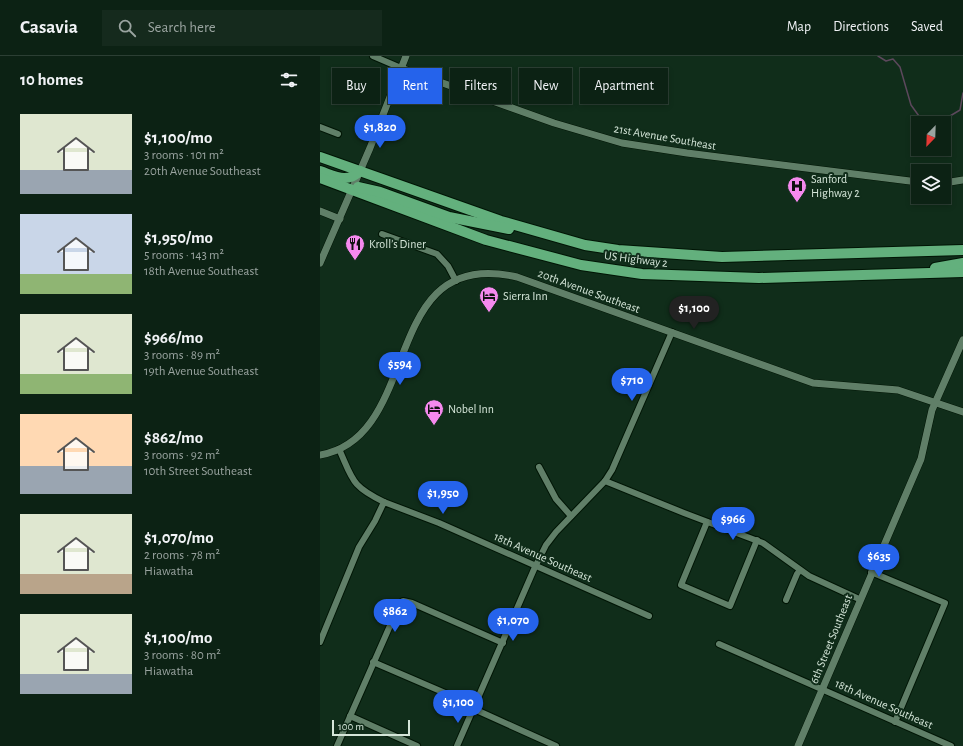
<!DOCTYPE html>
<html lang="en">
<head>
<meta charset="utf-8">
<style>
  :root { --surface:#0c2214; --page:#152a1d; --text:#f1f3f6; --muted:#9aa4a0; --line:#2c3f34; --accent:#2563eb }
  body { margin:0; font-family:"Alegreya Sans",sans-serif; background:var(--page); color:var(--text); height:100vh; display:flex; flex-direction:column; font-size:15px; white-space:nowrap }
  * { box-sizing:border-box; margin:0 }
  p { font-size:13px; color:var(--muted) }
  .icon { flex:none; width:22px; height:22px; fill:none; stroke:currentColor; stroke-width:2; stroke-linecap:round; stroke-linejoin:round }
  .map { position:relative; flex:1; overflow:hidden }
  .panel { display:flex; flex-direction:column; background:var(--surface); width:320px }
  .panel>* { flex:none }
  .hud { position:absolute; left:12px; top:12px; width:380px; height:36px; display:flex; gap:8px }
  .needle { width:26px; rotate:203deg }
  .controls { position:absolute; left:591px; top:60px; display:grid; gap:8px }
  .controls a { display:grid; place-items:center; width:40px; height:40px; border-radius:0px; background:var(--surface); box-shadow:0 2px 6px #0003,0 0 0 1px var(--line); font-size:20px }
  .scale { position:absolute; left:12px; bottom:10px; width:78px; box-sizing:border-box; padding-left:4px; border:2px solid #d5e6d9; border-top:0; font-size:11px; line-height:14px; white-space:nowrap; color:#d5e6d9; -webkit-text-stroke:3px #102d1a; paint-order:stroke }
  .price { position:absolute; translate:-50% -34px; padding:0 9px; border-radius:14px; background:var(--accent); color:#fff; font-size:13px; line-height:26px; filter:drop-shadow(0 1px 2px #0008) }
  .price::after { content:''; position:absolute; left:50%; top:24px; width:12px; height:9px; margin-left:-6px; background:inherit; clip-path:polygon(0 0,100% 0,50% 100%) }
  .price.selected { background:#222; color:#fff }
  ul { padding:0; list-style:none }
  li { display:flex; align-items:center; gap:12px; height:100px; padding:0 20px }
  li span { display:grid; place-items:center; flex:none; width:112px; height:80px; border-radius:0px; color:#555 }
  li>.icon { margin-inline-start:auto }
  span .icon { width:48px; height:48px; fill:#fffc; stroke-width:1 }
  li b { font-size:17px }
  h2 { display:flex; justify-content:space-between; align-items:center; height:48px; padding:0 20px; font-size:17px }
  .tag { padding:0 14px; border-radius:0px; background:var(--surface); box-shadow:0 2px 6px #0003,0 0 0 1px var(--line); font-size:14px; line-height:36px }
  .tag.selected { background:var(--accent); color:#fff }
  header { display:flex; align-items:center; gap:24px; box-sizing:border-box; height:56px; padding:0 20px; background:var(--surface); border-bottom:1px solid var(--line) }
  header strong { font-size:19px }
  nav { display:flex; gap:22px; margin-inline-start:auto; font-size:14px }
  .search { width:280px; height:36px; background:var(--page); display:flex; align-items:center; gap:10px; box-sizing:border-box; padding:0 14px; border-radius:0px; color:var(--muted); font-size:15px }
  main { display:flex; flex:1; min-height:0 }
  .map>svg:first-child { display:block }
</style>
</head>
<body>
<header>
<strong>Casavia</strong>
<div class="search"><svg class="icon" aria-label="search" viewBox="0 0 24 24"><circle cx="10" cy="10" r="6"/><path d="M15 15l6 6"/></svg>Search here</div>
<nav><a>Map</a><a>Directions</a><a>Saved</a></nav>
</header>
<main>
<section class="panel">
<h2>10 homes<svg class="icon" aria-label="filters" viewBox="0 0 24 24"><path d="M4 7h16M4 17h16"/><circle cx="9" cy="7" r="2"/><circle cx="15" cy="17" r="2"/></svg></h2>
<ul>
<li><span style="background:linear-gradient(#dfe7d0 70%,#9aa5b1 0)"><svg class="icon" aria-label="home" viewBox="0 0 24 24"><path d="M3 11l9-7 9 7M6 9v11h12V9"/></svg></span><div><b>$1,100/mo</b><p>3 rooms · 101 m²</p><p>20th Avenue Southeast</p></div></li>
<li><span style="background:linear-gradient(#c9d6e8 75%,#8fb573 0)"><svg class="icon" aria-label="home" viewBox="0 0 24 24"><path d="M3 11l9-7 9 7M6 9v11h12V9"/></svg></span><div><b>$1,950/mo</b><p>5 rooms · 143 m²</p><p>18th Avenue Southeast</p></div></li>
<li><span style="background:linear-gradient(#dfe7d0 75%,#8fb573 0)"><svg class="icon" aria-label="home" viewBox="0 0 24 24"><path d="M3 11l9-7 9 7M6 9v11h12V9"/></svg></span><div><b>$966/mo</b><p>3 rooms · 89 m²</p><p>19th Avenue Southeast</p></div></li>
<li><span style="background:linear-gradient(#ffd9b3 65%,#9aa5b1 0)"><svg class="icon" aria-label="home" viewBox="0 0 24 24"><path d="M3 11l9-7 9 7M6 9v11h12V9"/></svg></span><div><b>$862/mo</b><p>3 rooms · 92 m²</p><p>10th Street Southeast</p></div></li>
<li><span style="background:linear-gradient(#dfe7d0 75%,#b9a48a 0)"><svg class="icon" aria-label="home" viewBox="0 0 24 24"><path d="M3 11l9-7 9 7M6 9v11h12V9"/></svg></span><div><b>$1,070/mo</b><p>2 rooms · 78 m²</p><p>Hiawatha</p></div></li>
<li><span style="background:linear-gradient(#dfe7d0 75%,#9aa5b1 0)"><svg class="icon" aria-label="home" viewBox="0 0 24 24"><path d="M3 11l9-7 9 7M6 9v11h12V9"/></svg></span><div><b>$1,100/mo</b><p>3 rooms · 80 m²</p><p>Hiawatha</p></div></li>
</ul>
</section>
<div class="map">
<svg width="643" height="690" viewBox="0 0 643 690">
  <rect width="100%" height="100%" fill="#102d1a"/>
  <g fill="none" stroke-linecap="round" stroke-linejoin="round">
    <g stroke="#5c485c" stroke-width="1.5">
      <path d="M558,0L566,5L573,3L580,11L591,49L604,67"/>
      <path d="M624,72L630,60L640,54L643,37"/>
    </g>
    <g stroke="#001505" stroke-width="8">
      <g id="minor">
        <path d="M53,0L81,12"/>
        <path d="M0,71L18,78"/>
        <path d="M62,178L117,198L128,210L136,225"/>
        <path d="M19,393C33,424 31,430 64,446"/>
        <path d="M219,411L236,443L251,460"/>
        <path d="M285,425L364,457L443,487L489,520L539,543"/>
        <path d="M387,466L361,529L410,550L437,484"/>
        <path d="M551,516L625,547L575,666"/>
        <path d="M466,544L477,518L480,514"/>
        <path d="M0,586L39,491L55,465L64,446L119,467L329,560"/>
        <path d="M399,588L631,690"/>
        <path d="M53,606L146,646L154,653L236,690"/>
        <path d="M30,660L97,690"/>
        <path d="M17,690L80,547L83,545L92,547L183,587"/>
        <path d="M137,690L215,511L226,489L236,476L285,425L292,414L352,276"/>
      </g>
    </g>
    <g stroke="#001505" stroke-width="8">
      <g id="tertiary">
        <path d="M81,12L234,67L302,87L367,97L598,126"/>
        <path d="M624,127L643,124"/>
        <path d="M0,155L20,163"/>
        <path d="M0,207L50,92L86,0"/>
        <path d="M0,399C105,381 57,189 197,221L493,327L578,334L643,356"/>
        <path d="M478,690L601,403L612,354L643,284"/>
      </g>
    </g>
    <g stroke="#001505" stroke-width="12">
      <g id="trunk">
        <path d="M0,101L181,165L265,189L298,194L402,201L643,194"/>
        <path d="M0,115C15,120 27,128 40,115"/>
        <path d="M0,122L166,184L261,209L322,218L439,222L643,216"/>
        <path d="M38,131L60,136L129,161L189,173"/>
        <path d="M615,212L643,207"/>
      </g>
    </g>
    <use href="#minor" stroke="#607f68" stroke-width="6"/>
    <use href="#tertiary" stroke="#607f68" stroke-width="7"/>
    <use href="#trunk" stroke="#63b07d" stroke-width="10"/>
  </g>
  <defs>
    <g id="hospital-pin" transform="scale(1)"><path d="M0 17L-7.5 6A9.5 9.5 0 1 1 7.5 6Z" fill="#f589ee" stroke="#102d1a"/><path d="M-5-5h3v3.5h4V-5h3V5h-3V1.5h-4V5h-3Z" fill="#111"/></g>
    <g id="restaurant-pin" transform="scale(1)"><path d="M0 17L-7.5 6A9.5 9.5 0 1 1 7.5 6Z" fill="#f589ee" stroke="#102d1a"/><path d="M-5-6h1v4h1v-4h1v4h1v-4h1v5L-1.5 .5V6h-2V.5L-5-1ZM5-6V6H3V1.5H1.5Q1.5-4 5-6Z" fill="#111"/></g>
    <g id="hotel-pin" transform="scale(1)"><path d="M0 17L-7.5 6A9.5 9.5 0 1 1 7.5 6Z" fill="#f589ee" stroke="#102d1a"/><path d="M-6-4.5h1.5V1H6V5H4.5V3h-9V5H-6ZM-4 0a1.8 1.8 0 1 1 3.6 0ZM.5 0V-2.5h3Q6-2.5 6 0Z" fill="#111"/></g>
  </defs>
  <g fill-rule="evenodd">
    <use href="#hospital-pin" x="477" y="130"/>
    <use href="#restaurant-pin" x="35" y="188"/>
    <use href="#hotel-pin" x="169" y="240"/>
    <use href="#hotel-pin" x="114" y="353"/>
  </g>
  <g text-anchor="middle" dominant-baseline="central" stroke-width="4" stroke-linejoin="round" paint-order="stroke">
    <g font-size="12" fill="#d5e6d9" stroke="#102d1a">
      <text transform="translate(345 81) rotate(10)">21st Avenue Southeast</text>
      <text transform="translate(316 203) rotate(7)">US Highway 2</text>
      <text transform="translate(269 235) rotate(20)">20th Avenue Southeast</text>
      <text transform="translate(223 501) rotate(24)">18th Avenue Southeast</text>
      <text transform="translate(511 583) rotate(-68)">6th Street Southeast</text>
      <text transform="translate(564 648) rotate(24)">18th Avenue Southeast</text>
    </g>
    <g font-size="12" fill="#d5e6d9" stroke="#102d1a" text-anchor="start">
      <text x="491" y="123">Sanford<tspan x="491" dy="14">Highway 2</tspan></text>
      <text x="49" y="188">Kroll’s Diner</text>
      <text x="183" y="240">Sierra Inn</text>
      <text x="128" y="353">Nobel Inn</text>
    </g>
  </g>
</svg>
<div class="controls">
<a><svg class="needle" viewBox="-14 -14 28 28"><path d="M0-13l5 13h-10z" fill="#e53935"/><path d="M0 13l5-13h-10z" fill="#9aa4a0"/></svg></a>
<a><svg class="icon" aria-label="layers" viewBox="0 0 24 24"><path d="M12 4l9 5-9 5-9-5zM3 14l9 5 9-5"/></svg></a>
</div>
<div class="scale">100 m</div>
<b class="price" style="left:60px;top:93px">$1,820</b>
<b class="price selected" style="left:374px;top:274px">$1,100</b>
<b class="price" style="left:80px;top:330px">$594</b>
<b class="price" style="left:312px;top:346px">$710</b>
<b class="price" style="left:123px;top:459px">$1,950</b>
<b class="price" style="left:413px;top:485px">$966</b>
<b class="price" style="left:559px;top:522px">$635</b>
<b class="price" style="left:75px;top:577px">$862</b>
<b class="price" style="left:193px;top:586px">$1,070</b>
<b class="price" style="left:138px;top:668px">$1,100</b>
<div class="hud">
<a class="tag">Buy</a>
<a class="tag selected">Rent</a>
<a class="tag">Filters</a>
<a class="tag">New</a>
<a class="tag">Apartment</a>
</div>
</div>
</main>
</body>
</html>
